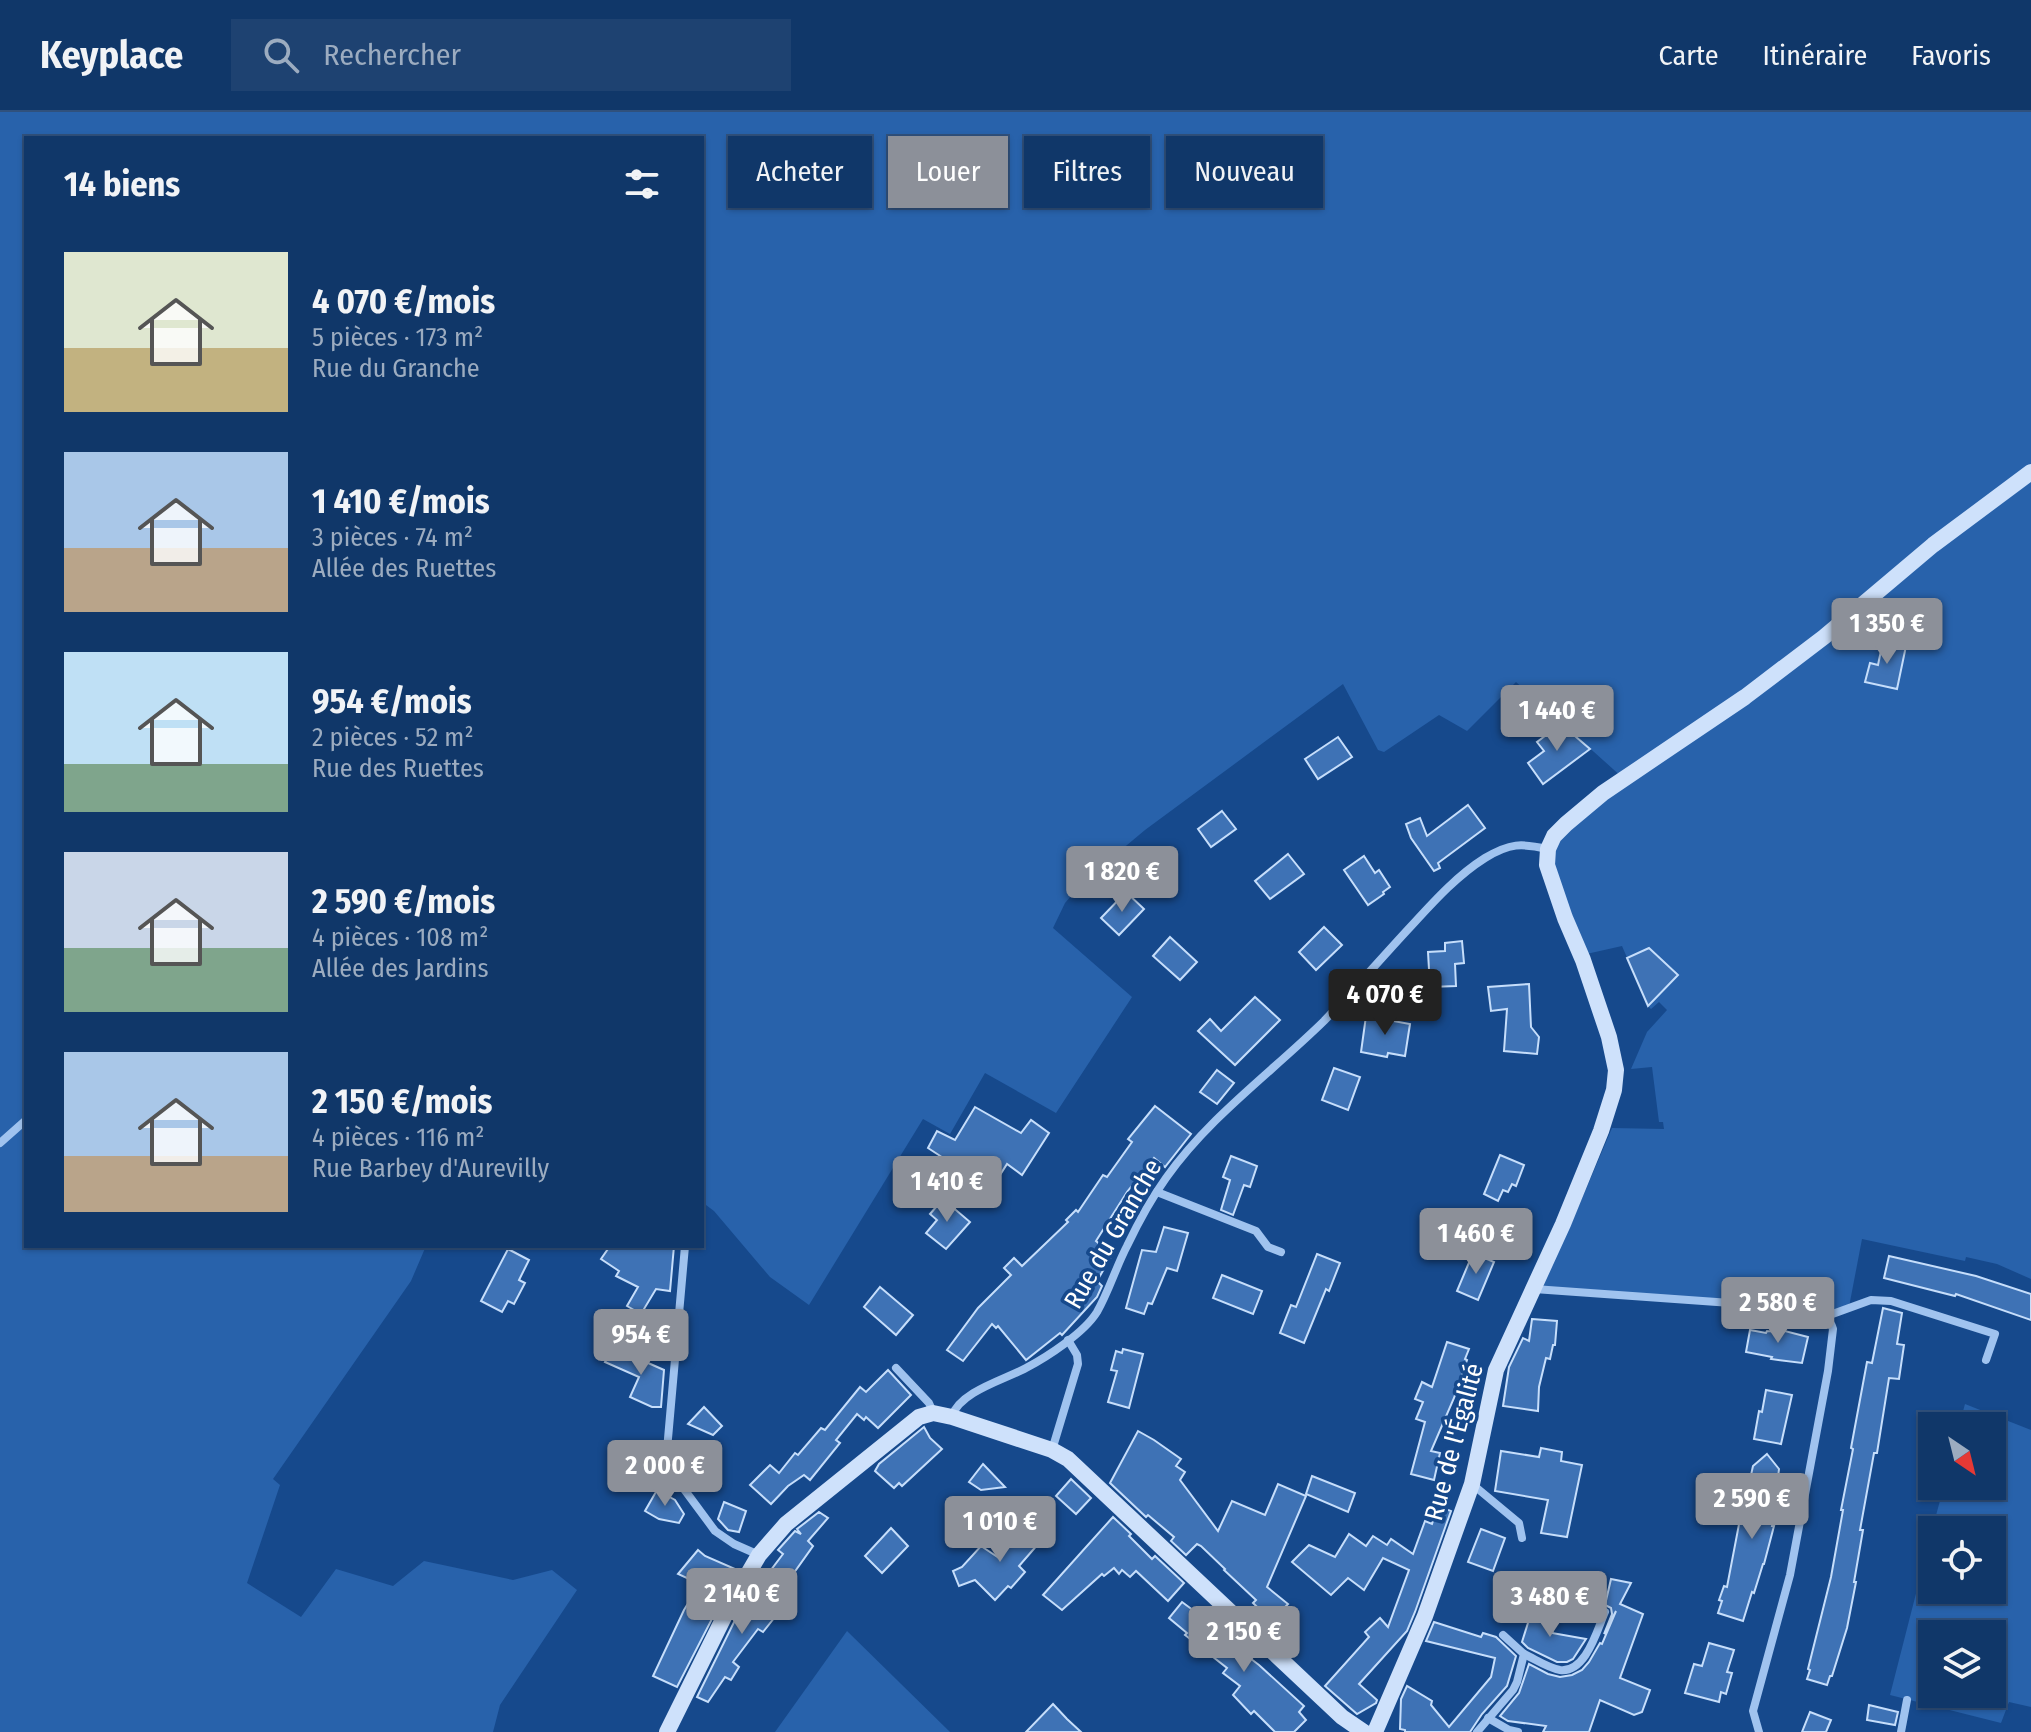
<!DOCTYPE html>
<html lang="fr">
<head>
<meta charset="utf-8">
<style>
  :root { --surface:#103769; --page:#1e4271; --text:#f1f3f6; --muted:#9cacc0; --line:#30517d; --accent:#8c9099 }
  body { margin:0; font-family:"Fira Sans Condensed",sans-serif; background:var(--page); color:var(--text); height:100vh; display:flex; flex-direction:column; font-size:30px; white-space:nowrap }
  * { box-sizing:border-box; margin:0 }
  p { font-size:26px; color:var(--muted) }
  .icon { flex:none; width:44px; height:44px; fill:none; stroke:currentColor; stroke-width:2; stroke-linecap:round; stroke-linejoin:round }
  .map { position:relative; flex:1; overflow:hidden }
  .side { position:absolute; left:24px; top:24px; width:680px; height:1112px; display:flex; flex-direction:column; background:var(--surface); border-radius:0px; box-shadow:0 2px 6px #0004,0 0 0 2px var(--line) }
  .side>* { flex:none }
  .hud { position:absolute; left:728px; top:24px; width:760px; height:72px; display:flex; gap:16px }
  .needle { width:52px; rotate:145deg }
  .buttons { position:absolute; left:1918px; top:1300px; display:grid; gap:16px }
  .buttons a { display:grid; place-items:center; width:88px; height:88px; border-radius:0px; background:var(--surface); box-shadow:0 2px 6px #0004,0 0 0 2px var(--line); font-size:40px }
  .price { position:absolute; translate:-50% -68px; padding:0 18px; border-radius:8px; background:var(--accent); color:#fff; font-size:26px; line-height:52px; filter:drop-shadow(0 2px 4px #0008) }
  .price::after { content:''; position:absolute; left:50%; top:48px; width:24px; height:18px; margin-left:-12px; background:inherit; clip-path:polygon(0 0,100% 0,50% 100%) }
  .price.active { background:#222; color:#fff }
  ul { padding:0; list-style:none }
  li { display:flex; align-items:center; gap:24px; height:200px; padding:0 40px }
  li span { display:grid; place-items:center; flex:none; width:224px; height:160px; border-radius:0px; color:#555 }
  li>.icon { margin-inline-start:auto }
  span .icon { width:96px; height:96px; fill:#fffc; stroke-width:1 }
  li b { font-size:34px }
  h2 { display:flex; justify-content:space-between; align-items:center; height:96px; padding:0 40px; font-size:34px }
  .chip { padding:0 28px; border-radius:0px; background:var(--surface); box-shadow:0 2px 6px #0004,0 0 0 2px var(--line); font-size:28px; line-height:72px }
  .chip.active { background:var(--accent); color:#fff }
  header { display:flex; align-items:center; gap:48px; box-sizing:border-box; height:112px; padding:0 40px; background:var(--surface); border-bottom:2px solid var(--line) }
  header strong { font-size:38px }
  nav { display:flex; gap:44px; margin-inline-start:auto; font-size:28px }
  .search { width:560px; height:72px; background:var(--page); display:flex; align-items:center; gap:20px; box-sizing:border-box; padding:0 28px; border-radius:0px; color:var(--muted); font-size:30px }
  .map>svg:first-child { display:block }
</style>
</head>
<body>
<header>
<strong>Keyplace</strong>
<div class="search"><svg class="icon" aria-label="search" viewBox="0 0 24 24"><circle cx="10" cy="10" r="6"/><path d="M15 15l6 6"/></svg>Rechercher</div>
<nav><a>Carte</a><a>Itinéraire</a><a>Favoris</a></nav>
</header>
<div class="map">
<svg width="2031" height="1620" viewBox="0 0 2031 1620">
  <rect width="100%" height="100%" fill="#16498c"/>
  <g fill="#2862ab" fill-rule="evenodd">
    <path d="M0,0H2031V1167L1997,1152L1966,1145L1965,1149L1862,1127L1849,1195L1827,1204L1821,1200L1534,1177L1572,1110L1612,1016L1664,1017L1663,1010H1659L1652,955L1631,957L1647,920L1667,898L1659,890L1651,897L1648,894L1622,834L1582,843L1548,737L1623,666L1516,570L1467,619L1439,603L1384,640L1378,638L1343,572L1145,718L1084,769L1065,791L1053,816L1132,885L1056,1001L985,961L950,1022L923,1007L809,1193L770,1165L714,1099L702,1090V26H26V1134H426L411,1169L273,1367L280,1373L247,1471L301,1505L336,1457L393,1474L424,1449L513,1468L552,1458L577,1478L500,1593L493,1620H0Z"/>
    <path d="M1965,1292L2031,1318V1595L2009,1590L2001,1611L1890,1583L1932,1419V1478H1992V1418H1932L1944,1374H1992V1314H1959ZM1932,1522H1992V1582H1932Z"/>
    <path d="M847,1519L950,1620H775Z"/>
  </g>
  <g fill="#3e72b5" stroke="#c6defb" stroke-width="2">
    <path d="M1883,529L1906,534L1897,577L1865,570L1870,551L1878,553Z"/>
    <path d="M1561,612L1590,637L1543,672L1528,651L1544,639L1537,630Z"/>
    <path d="M1338,625L1352,645L1318,667L1305,647Z"/>
    <path d="M1468,693L1485,716L1438,751L1440,756L1434,759L1411,726L1406,712L1420,706L1427,724Z"/>
    <path d="M1222,699L1236,717L1211,735L1198,717Z"/>
    <path d="M1288,742L1304,762L1270,787L1255,769Z"/>
    <path d="M1364,744L1375,761L1379,758L1390,775L1383,780L1384,782L1368,793L1344,758Z"/>
    <path d="M1126,780L1144,797L1119,823L1101,806Z"/>
    <path d="M1324,815L1342,833L1316,858L1299,840Z"/>
    <path d="M1170,825L1197,850L1180,868L1153,844Z"/>
    <path d="M1462,829L1464,851L1455,852L1456,874L1430,875L1428,840L1445,839V831Z"/>
    <path d="M1649,836L1678,863L1648,894L1627,846Z"/>
    <path d="M1529,872L1531,915L1539,925L1537,942L1504,939L1507,897L1491,899L1488,875Z"/>
    <path d="M1255,885L1280,908L1235,953L1198,919L1210,907L1221,919Z"/>
    <path d="M1366,904L1410,912L1405,944L1388,941L1387,945L1361,940Z"/>
    <path d="M1334,956L1360,965L1348,998L1322,988Z"/>
    <path d="M1217,958L1234,971L1217,992L1200,980Z"/>
    <path d="M1155,994L1191,1022L1165,1055L1154,1046L1127,1080L1096,1129L1112,1143L1097,1169L1102,1174L1097,1185L1062,1223L1060,1221L1026,1248L998,1214L996,1216L992,1212L963,1249L947,1238L978,1196L1011,1163L1004,1156L1014,1146L1022,1154L1068,1110L1066,1108L1076,1098L1078,1100L1103,1063L1107,1065L1132,1030L1128,1027Z"/>
    <path d="M975,995L1021,1021L1031,1008L1049,1021L1022,1063L1007,1052L991,1077L928,1036L937,1019L955,1028Z"/>
    <path d="M1500,1043L1524,1053L1516,1074L1512,1072L1508,1080L1503,1078L1498,1089L1484,1082Z"/>
    <path d="M1231,1044L1257,1054L1250,1075L1244,1073L1233,1103L1221,1098L1230,1068L1223,1065Z"/>
    <path d="M943,1087L970,1110L946,1137L926,1121L937,1108L930,1102Z"/>
    <path d="M1164,1115L1188,1121L1177,1159L1167,1156L1152,1192L1148,1191L1144,1202L1126,1196L1142,1138L1156,1140Z"/>
    <path d="M610,1134H674L670,1179L656,1177L641,1202L627,1194L638,1175L616,1164L619,1159L601,1147Z"/>
    <path d="M508,1137L529,1148L519,1168L525,1171L514,1192L508,1189L502,1200L481,1189Z"/>
    <path d="M1473,1141L1494,1150L1478,1188L1457,1179Z"/>
    <path d="M1317,1142L1340,1151L1329,1179L1326,1177L1304,1231L1280,1221L1291,1193L1296,1195Z"/>
    <path d="M1889,1144L1976,1164L2031,1182V1208L1956,1182L1955,1184L1884,1166Z"/>
    <path d="M1222,1163L1262,1179L1253,1202L1213,1186Z"/>
    <path d="M880,1175L913,1203L896,1223L864,1195Z"/>
    <path d="M1883,1196L1902,1201L1897,1232L1904,1233L1899,1267L1889,1266L1877,1341H1874L1860,1418H1863L1854,1470H1856L1847,1516L1832,1564H1830L1827,1573L1807,1567L1810,1558L1808,1557L1831,1465L1843,1398H1841L1853,1337L1851,1336L1867,1250L1872,1251Z"/>
    <path d="M1532,1207L1557,1209L1555,1233H1553L1550,1247L1546,1246L1539,1275L1538,1299L1503,1294L1509,1255L1523,1226L1529,1229Z"/>
    <path d="M1777,1217L1808,1225L1802,1251L1771,1247L1772,1245L1746,1240L1750,1218L1766,1221L1767,1219L1777,1220Z"/>
    <path d="M1447,1230L1469,1237L1465,1247L1467,1248L1454,1286L1431,1339L1440,1341L1434,1368L1411,1362L1425,1310L1416,1307L1423,1290L1415,1287L1422,1270L1432,1275Z"/>
    <path d="M614,1236L664,1258L661,1295H652L630,1285L639,1265L605,1250Z"/>
    <path d="M1123,1237L1143,1242L1129,1296L1108,1290L1117,1259L1111,1258L1116,1239L1122,1241Z"/>
    <path d="M888,1258L911,1283L878,1316L866,1305L864,1308L857,1302L836,1328L840,1331L810,1368L804,1363L788,1374L771,1392L750,1373L770,1353L779,1361L795,1341L798,1343L821,1316L825,1318L860,1275L866,1280Z"/>
    <path d="M1766,1278L1792,1283L1781,1332L1754,1327L1759,1299L1762,1300Z"/>
    <path d="M704,1295L722,1314L713,1323L688,1312Z"/>
    <path d="M924,1315L930,1326L942,1337L902,1374L899,1371L894,1376L875,1359L879,1352Z"/>
    <path d="M1138,1319L1154,1328L1181,1347L1176,1354L1185,1360L1180,1368L1218,1419L1232,1389L1265,1403L1278,1372L1306,1384L1267,1475L1288,1492L1272,1509L1253,1491L1256,1488L1224,1458L1225,1457L1201,1434L1197,1432L1186,1443L1171,1429L1174,1425L1148,1403L1146,1405L1110,1371Z"/>
    <path d="M1541,1336L1562,1340L1561,1349L1582,1353L1567,1425L1541,1421L1548,1388L1495,1379L1501,1339L1539,1345Z"/>
    <path d="M1767,1342L1779,1357L1772,1414H1774L1764,1452H1763L1754,1481L1752,1480L1743,1509L1718,1501L1722,1489L1719,1488L1724,1474L1727,1475L1740,1407L1747,1409L1753,1364L1751,1363L1753,1354Z"/>
    <path d="M983,1352L1005,1375L981,1378L969,1370Z"/>
    <path d="M1312,1364L1355,1381L1348,1400L1306,1382Z"/>
    <path d="M1071,1367L1091,1386L1076,1402L1056,1384Z"/>
    <path d="M657,1378L675,1388L684,1402L679,1411L659,1407L645,1399Z"/>
    <path d="M724,1390L746,1399L739,1420L728,1418L718,1407Z"/>
    <path d="M1438,1394L1451,1399L1415,1500L1407,1519L1359,1572L1377,1588L1376,1591L1357,1602L1325,1574L1369,1525L1365,1520L1380,1506L1388,1515L1409,1458L1383,1446L1364,1478L1348,1466L1331,1483L1292,1450L1309,1433L1335,1445L1349,1422L1366,1434L1373,1424L1387,1433L1391,1427L1413,1442L1425,1409L1432,1412Z"/>
    <path d="M819,1400L828,1406L808,1429L813,1434L786,1472L771,1458L783,1442L778,1438L795,1419L801,1422L797,1417Z"/>
    <path d="M1113,1405L1131,1422L1129,1424L1152,1447L1155,1444L1184,1471L1168,1489L1136,1459L1130,1465L1122,1458L1119,1462L1114,1456L1104,1464L1102,1462L1062,1498L1043,1483Z"/>
    <path d="M1031,1411L1045,1424L1019,1454L1025,1460L1011,1476L1008,1474L995,1488L975,1468L959,1474L953,1459L962,1455L981,1434L999,1446Z"/>
    <path d="M891,1416L908,1434L882,1461L865,1444Z"/>
    <path d="M1481,1417L1505,1426L1493,1459L1468,1450Z"/>
    <path d="M698,1438L705,1444L735,1457L730,1467L732,1468L677,1575L653,1564L684,1498L700,1472L678,1462Z"/>
    <path d="M1611,1467L1631,1471L1620,1492L1643,1502L1620,1566L1650,1578L1642,1600L1634,1603L1600,1588L1589,1620H1543L1546,1614L1508,1609L1500,1604L1519,1581L1529,1552L1548,1562L1560,1565L1572,1563L1582,1558L1589,1550L1600,1531L1602,1532L1616,1499L1604,1522L1612,1502L1611,1496L1605,1493Z"/>
    <path d="M763,1471L780,1480L778,1482L784,1487L776,1499L778,1501L763,1520L758,1517L733,1550L739,1555L731,1568L725,1565L708,1590L697,1585L741,1496L751,1478L756,1481Z"/>
    <path d="M1182,1490L1224,1521L1221,1524L1259,1553L1304,1594L1299,1600L1306,1608L1294,1620H1275L1254,1599L1251,1602L1233,1583L1240,1574L1223,1561L1227,1556L1185,1523L1187,1521L1169,1506Z"/>
    <path d="M1532,1498L1557,1506L1552,1521L1586,1527L1573,1547L1567,1550H1557L1528,1536L1522,1530Z"/>
    <path d="M1434,1510L1481,1525L1483,1521L1496,1525L1516,1544L1507,1574L1482,1602L1470,1620H1405V1618L1400,1617L1401,1587L1407,1574L1432,1589L1431,1593L1449,1615L1491,1565L1495,1546L1426,1529Z"/>
    <path d="M1709,1531L1734,1538L1727,1560L1732,1561L1726,1582L1721,1580L1719,1590L1685,1581L1694,1552L1702,1554Z"/>
    <path d="M1053,1592L1067,1607L1081,1620H1026Z"/>
    <path d="M1869,1593L1898,1600L1895,1613L1867,1608Z"/>
    <path d="M1810,1600L1831,1608L1826,1620H1802Z"/>
  </g>
  <g fill="none" stroke-linecap="round" stroke-linejoin="round">
    <g stroke="#a0c3ef" stroke-width="8">
      <path d="M0,1031L26,1008"/>
      <path d="M1157,1080L1256,1119L1268,1135L1281,1140"/>
      <path d="M685,1134L667,1338L678,1369L715,1419L734,1432L759,1443"/>
      <path d="M1534,1177L1816,1197C1825,1202 1830,1207 1833,1217L1828,1259L1790,1463L1753,1599L1759,1620"/>
      <path d="M1827,1204L1871,1188L1891,1189L1995,1222L1986,1248"/>
      <path d="M896,1256L929,1291L933,1300"/>
      <path d="M952,1304C961,1279 1004,1268 1026,1256C1047,1245 1084,1221 1097,1200C1109,1179 1116,1155 1127,1134C1138,1111 1151,1087 1166,1066C1209,1005 1271,961 1324,909C1355,877 1384,843 1414,811C1436,787 1458,763 1485,746C1510,731 1521,731 1548,737"/>
      <path d="M1052,1338L1078,1252L1077,1243L1068,1228"/>
      <path d="M1472,1372L1519,1411L1522,1426"/>
      <path d="M1524,1542C1535,1547 1548,1556 1560,1558C1586,1561 1597,1518 1605,1500"/>
      <path d="M1488,1606L1509,1618L1518,1620"/>
      <path d="M1477,1620L1513,1578L1517,1570L1524,1542L1503,1523"/>
      <path d="M1901,1620L1907,1588"/>
    </g>
    <g stroke="#cee1fb" stroke-width="16">
      <path d="M667,1620L731,1491L759,1443L786,1412L919,1305L933,1301L952,1305L1052,1338L1068,1347L1342,1605L1364,1620"/>
      <path d="M1375,1620L1425,1504L1472,1372L1496,1258L1563,1112L1601,1019L1614,978L1616,958L1609,925L1583,848L1565,806L1547,753L1548,737L1554,724L1566,712L1603,681L1745,585L1824,525L1933,433L2031,360"/>
    </g>
  </g>
  <g text-anchor="middle" dominant-baseline="central" stroke-width="7" stroke-linejoin="round" paint-order="stroke">
    <g font-size="26" fill="#fff" stroke="#16498c">
      <text transform="translate(1113 1122) rotate(-60)">Rue du Granche</text>
      <text transform="translate(1454 1330) rotate(-75)">Rue de l'Égalité</text>
    </g>
  </g>
</svg>
<div class="buttons">
<a><svg class="needle" viewBox="-14 -14 28 28"><path d="M0-13l5 13h-10z" fill="#e53935"/><path d="M0 13l5-13h-10z" fill="#9cacc0"/></svg></a>
<a><svg class="icon" aria-label="locate" viewBox="0 0 24 24"><circle cx="12" cy="12" r="6"/><path d="M12 2v4M12 18v4M2 12h4M18 12h4"/></svg></a>
<a><svg class="icon" aria-label="layers" viewBox="0 0 24 24"><path d="M12 4l9 5-9 5-9-5zM3 14l9 5 9-5"/></svg></a>
</div>
<b class="price" style="left:1887px;top:554px">1 350 €</b>
<b class="price" style="left:1557px;top:641px">1 440 €</b>
<b class="price" style="left:1122px;top:802px">1 820 €</b>
<b class="price active" style="left:1385px;top:925px">4 070 €</b>
<b class="price" style="left:947px;top:1112px">1 410 €</b>
<b class="price" style="left:1476px;top:1164px">1 460 €</b>
<b class="price" style="left:1778px;top:1233px">2 580 €</b>
<b class="price" style="left:641px;top:1265px">954 €</b>
<b class="price" style="left:665px;top:1396px">2 000 €</b>
<b class="price" style="left:1752px;top:1429px">2 590 €</b>
<b class="price" style="left:1000px;top:1452px">1 010 €</b>
<b class="price" style="left:742px;top:1524px">2 140 €</b>
<b class="price" style="left:1550px;top:1527px">3 480 €</b>
<b class="price" style="left:1244px;top:1562px">2 150 €</b>
<div class="hud">
<a class="chip">Acheter</a>
<a class="chip active">Louer</a>
<a class="chip">Filtres</a>
<a class="chip">Nouveau</a>
</div>
<section class="side">
<h2>14 biens<svg class="icon" aria-label="filters" viewBox="0 0 24 24"><path d="M4 7h16M4 17h16"/><circle cx="9" cy="7" r="2"/><circle cx="15" cy="17" r="2"/></svg></h2>
<ul>
<li><span style="background:linear-gradient(#dfe7d0 60%,#c2b280 0)"><svg class="icon" aria-label="home" viewBox="0 0 24 24"><path d="M3 11l9-7 9 7M6 9v11h12V9"/></svg></span><div><b>4 070 €/mois</b><p>5 pièces · 173 m²</p><p>Rue du Granche</p></div></li>
<li><span style="background:linear-gradient(#a9c7e8 60%,#b9a48a 0)"><svg class="icon" aria-label="home" viewBox="0 0 24 24"><path d="M3 11l9-7 9 7M6 9v11h12V9"/></svg></span><div><b>1 410 €/mois</b><p>3 pièces · 74 m²</p><p>Allée des Ruettes</p></div></li>
<li><span style="background:linear-gradient(#bfe0f5 70%,#7fa58c 0)"><svg class="icon" aria-label="home" viewBox="0 0 24 24"><path d="M3 11l9-7 9 7M6 9v11h12V9"/></svg></span><div><b>954 €/mois</b><p>2 pièces · 52 m²</p><p>Rue des Ruettes</p></div></li>
<li><span style="background:linear-gradient(#c9d6e8 60%,#7fa58c 0)"><svg class="icon" aria-label="home" viewBox="0 0 24 24"><path d="M3 11l9-7 9 7M6 9v11h12V9"/></svg></span><div><b>2 590 €/mois</b><p>4 pièces · 108 m²</p><p>Allée des Jardins</p></div></li>
<li><span style="background:linear-gradient(#a9c7e8 65%,#b9a48a 0)"><svg class="icon" aria-label="home" viewBox="0 0 24 24"><path d="M3 11l9-7 9 7M6 9v11h12V9"/></svg></span><div><b>2 150 €/mois</b><p>4 pièces · 116 m²</p><p>Rue Barbey d'Aurevilly</p></div></li>
</ul>
</section>
</div>
</body>
</html>
